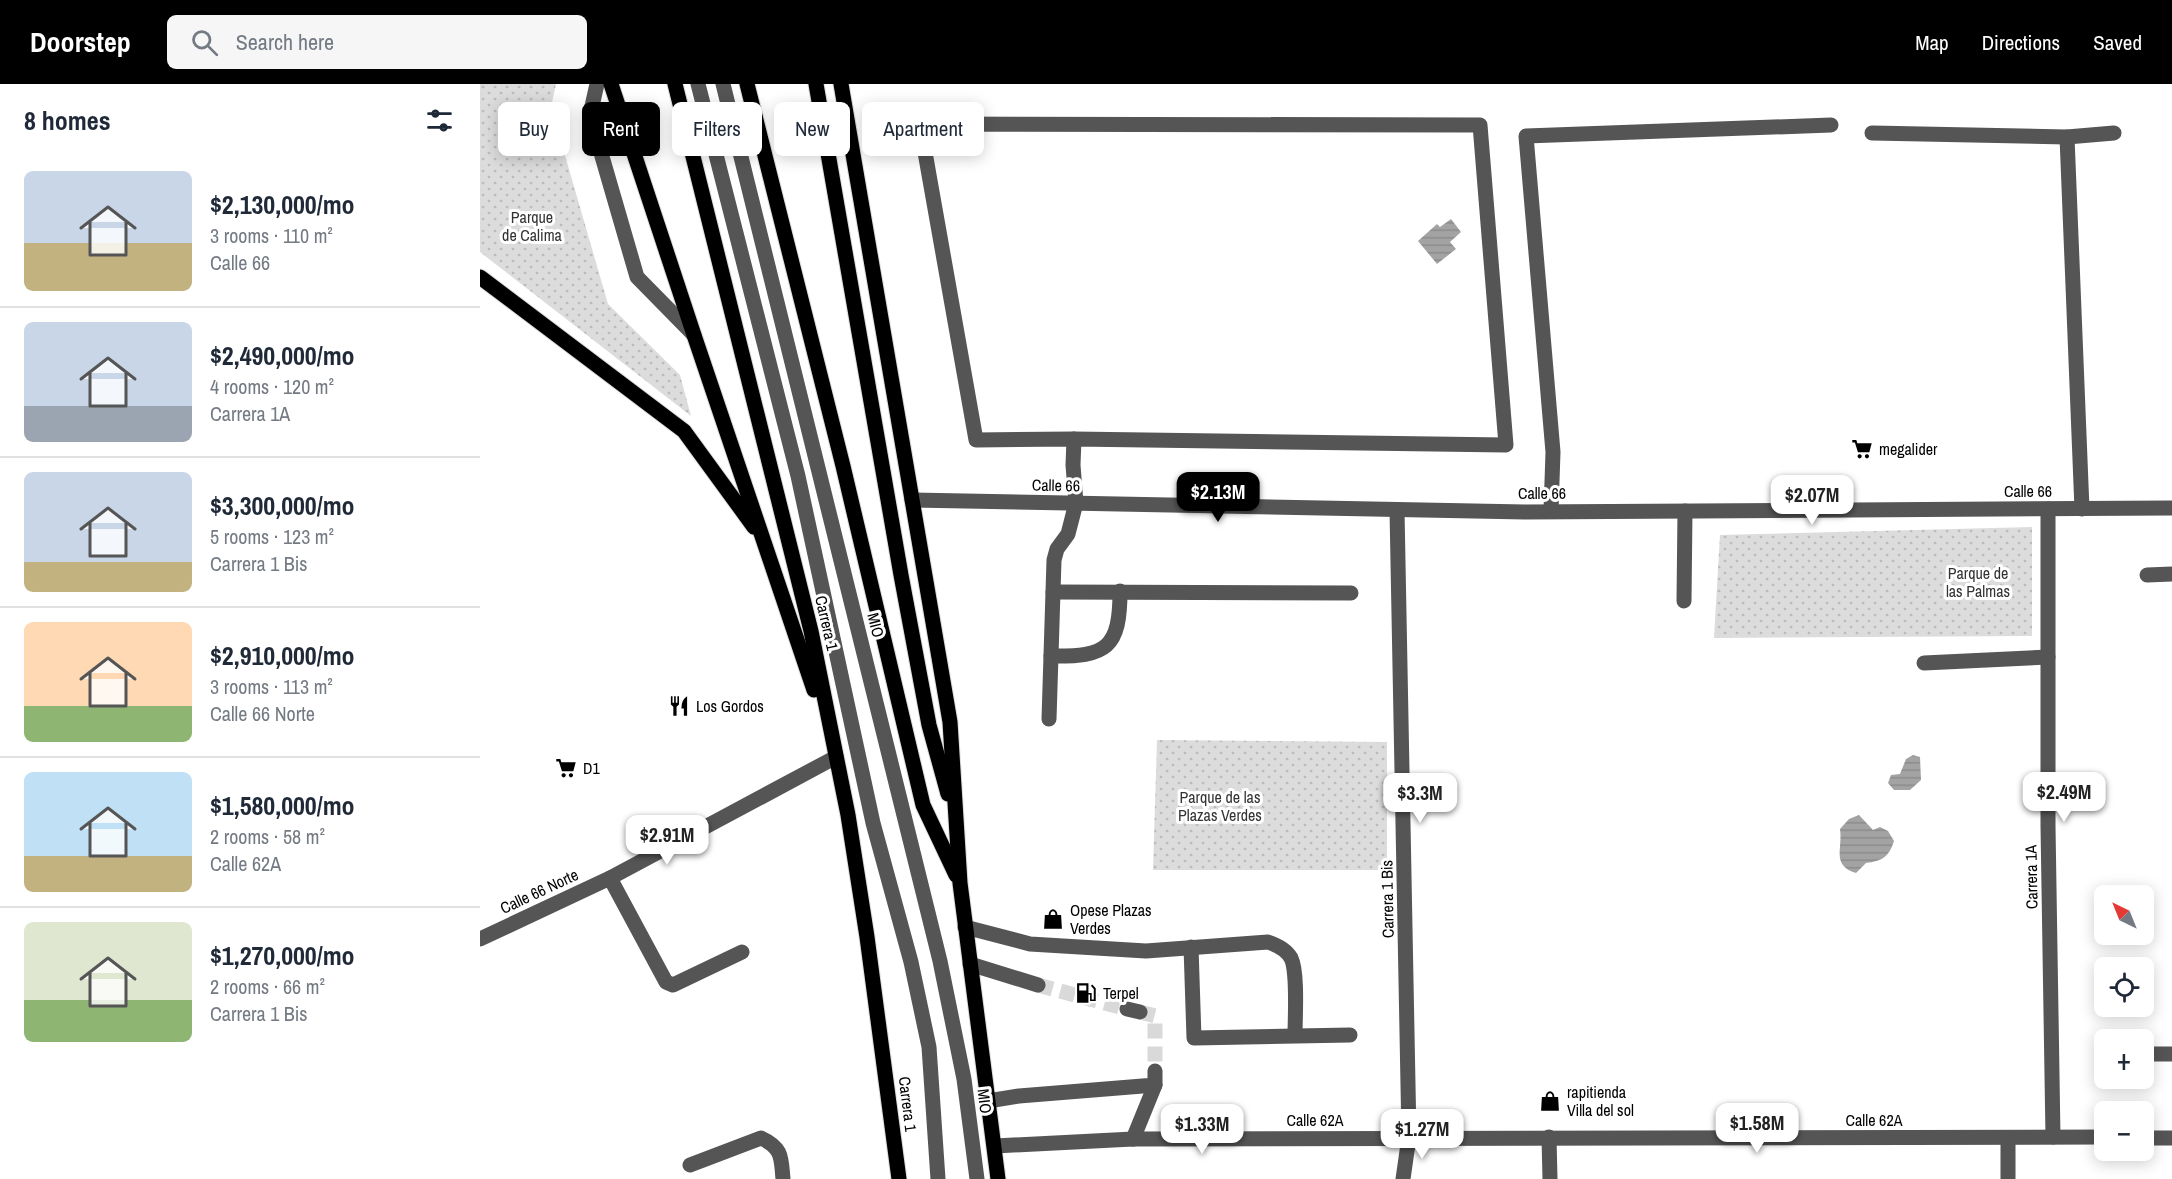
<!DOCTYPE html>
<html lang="en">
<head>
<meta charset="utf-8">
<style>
  :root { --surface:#fff; --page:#f6f6f7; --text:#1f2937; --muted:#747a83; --line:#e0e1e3; --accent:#000 }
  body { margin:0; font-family:"Archivo Narrow",sans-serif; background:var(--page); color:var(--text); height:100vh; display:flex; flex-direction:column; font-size:22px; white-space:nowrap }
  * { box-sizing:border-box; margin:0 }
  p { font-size:20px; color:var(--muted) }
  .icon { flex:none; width:33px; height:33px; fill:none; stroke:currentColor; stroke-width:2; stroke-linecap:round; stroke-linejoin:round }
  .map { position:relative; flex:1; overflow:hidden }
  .panel { display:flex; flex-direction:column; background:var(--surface); width:480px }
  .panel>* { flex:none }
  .banner { position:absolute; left:18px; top:18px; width:570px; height:54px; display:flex; gap:12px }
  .needle { width:39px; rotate:317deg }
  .fabs { position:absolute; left:1614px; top:801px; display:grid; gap:12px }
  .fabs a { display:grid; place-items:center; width:60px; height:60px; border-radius:9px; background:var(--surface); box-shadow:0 3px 15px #0003; font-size:30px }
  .price { position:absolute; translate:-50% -51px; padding:0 14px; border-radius:12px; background:#fff; color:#222; font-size:20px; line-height:39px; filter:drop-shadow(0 2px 3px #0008) }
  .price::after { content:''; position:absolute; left:50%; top:36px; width:18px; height:14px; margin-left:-9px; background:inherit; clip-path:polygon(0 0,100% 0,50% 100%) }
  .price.current { background:var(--accent); color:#fff }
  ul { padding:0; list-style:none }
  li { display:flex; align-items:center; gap:18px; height:150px; padding:0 24px }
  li+li { border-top:2px solid var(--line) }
  li span { display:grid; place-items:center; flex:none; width:168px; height:120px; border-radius:9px; color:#555 }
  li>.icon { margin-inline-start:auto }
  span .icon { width:72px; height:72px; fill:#fffc; stroke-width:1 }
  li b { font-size:26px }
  h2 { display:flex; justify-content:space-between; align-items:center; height:72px; padding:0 24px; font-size:26px }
  .chip { padding:0 21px; border-radius:9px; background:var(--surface); box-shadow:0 3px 15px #0003; font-size:21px; line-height:54px }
  .chip.current { background:var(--accent); color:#fff }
  header { display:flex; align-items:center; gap:36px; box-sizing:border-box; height:84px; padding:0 30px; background:var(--accent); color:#fff }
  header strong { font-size:28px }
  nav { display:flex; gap:33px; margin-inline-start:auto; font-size:21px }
  .search { width:420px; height:54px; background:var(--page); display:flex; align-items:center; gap:15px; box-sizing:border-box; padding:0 21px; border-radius:9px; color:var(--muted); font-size:22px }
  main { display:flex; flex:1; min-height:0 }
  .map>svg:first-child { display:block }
</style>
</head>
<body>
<header>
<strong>Doorstep</strong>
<div class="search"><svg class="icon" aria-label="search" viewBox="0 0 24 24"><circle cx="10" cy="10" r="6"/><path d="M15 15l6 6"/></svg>Search here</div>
<nav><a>Map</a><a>Directions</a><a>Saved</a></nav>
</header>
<main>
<section class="panel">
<h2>8 homes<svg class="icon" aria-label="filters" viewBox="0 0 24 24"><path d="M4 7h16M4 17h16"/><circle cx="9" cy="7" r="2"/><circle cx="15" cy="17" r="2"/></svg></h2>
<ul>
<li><span style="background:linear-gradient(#c9d6e8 60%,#c2b280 0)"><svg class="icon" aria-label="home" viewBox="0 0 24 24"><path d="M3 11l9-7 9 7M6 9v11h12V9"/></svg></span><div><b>$2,130,000/mo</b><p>3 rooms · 110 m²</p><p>Calle 66</p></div></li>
<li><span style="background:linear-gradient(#c9d6e8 70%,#9aa5b1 0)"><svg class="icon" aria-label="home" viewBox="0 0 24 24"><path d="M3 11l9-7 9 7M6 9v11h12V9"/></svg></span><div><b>$2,490,000/mo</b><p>4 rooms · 120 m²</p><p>Carrera 1A</p></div></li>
<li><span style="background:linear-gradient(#c9d6e8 75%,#c2b280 0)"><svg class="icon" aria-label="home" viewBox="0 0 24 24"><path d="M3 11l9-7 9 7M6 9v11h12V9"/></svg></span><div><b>$3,300,000/mo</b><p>5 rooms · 123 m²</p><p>Carrera 1 Bis</p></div></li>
<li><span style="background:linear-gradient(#ffd9b3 70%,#8fb573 0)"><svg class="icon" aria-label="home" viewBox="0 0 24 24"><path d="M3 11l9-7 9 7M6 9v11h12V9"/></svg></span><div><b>$2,910,000/mo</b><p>3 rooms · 113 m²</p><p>Calle 66 Norte</p></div></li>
<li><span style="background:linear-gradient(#bfe0f5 70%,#c2b280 0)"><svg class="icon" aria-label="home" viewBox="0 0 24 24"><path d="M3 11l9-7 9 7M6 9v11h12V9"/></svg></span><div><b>$1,580,000/mo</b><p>2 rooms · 58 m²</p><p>Calle 62A</p></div></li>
<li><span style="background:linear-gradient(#dfe7d0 65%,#8fb573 0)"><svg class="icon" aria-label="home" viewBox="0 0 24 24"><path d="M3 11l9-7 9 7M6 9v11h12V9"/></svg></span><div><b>$1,270,000/mo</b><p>2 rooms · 66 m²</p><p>Carrera 1 Bis</p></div></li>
</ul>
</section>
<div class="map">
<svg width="1692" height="1095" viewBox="0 0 1692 1095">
  <defs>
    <pattern id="green-dots" width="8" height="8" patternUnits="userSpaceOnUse" patternTransform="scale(1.5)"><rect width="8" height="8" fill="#dcdcdc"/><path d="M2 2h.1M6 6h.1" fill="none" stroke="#bbb" stroke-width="1.8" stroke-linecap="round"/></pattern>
    <pattern id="water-rules" width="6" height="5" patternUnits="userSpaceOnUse" patternTransform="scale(1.5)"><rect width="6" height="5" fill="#a3a3a3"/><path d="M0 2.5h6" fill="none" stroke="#8b8b8b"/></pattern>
  </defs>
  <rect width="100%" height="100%" fill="#fff"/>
  <g fill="url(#green-dots)">
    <path d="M0,0H76L71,23L128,220L200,291L211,332L0,168Z"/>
    <path d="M1552,443V552L1234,554L1240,451Z"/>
    <path d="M677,656L907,658V786H673Z"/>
  </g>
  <g fill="url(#water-rules)">
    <path d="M971,135L981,148L970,158L976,165L957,180L938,157L957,140L960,143Z"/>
    <path d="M1433,671L1440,673L1441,696L1430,706H1414L1408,699L1411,691L1420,690L1426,675Z"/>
    <path d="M1379,731L1393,746L1400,743L1408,747L1414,757C1409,773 1402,777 1386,779L1376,789C1351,781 1363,765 1360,745L1369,735Z"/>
  </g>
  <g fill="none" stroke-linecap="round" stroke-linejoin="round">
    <g stroke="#d9d9d9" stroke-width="15" stroke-dasharray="15 8" stroke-linecap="butt">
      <path d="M558,901L647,925"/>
      <path d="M660,928L675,932V987"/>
    </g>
    <g stroke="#dbdbdb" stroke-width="17">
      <g id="major">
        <path d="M131,0L214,251L334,606"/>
        <path d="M195,0L331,547L368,731L387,853L419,1095"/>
        <path d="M267,0L363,382L443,721L476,791"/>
        <path d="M336,0L421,491L449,641L468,710"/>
        <path d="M361,0L470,638L480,799L518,1095"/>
        <path d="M0,193L204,347L274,443"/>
      </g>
    </g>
    <g stroke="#555" stroke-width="15">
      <path d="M117,0L110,31L157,193L214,251"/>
      <path d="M218,0L318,392L393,739L431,878L449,963L458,1095"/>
      <path d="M243,0L460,877L484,995L497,1095"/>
      <path d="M440,40L1000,41L1026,361L594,355L496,356Z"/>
      <path d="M1392,49L1587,53L1634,49"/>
      <path d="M1587,53L1602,425"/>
      <path d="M432,416L1045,428L1692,424"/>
      <path d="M1568,425V742L1573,1053"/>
      <path d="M917,426L929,1053L923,1095"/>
      <path d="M1071,427L1073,368L1046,52L1351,41"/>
      <path d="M1667,491L1692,490"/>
      <path d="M573,508L871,509"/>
      <path d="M1204,517L1205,427"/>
      <path d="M571,572C627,573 640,564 640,507"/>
      <path d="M1444,579L1568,573"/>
      <path d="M569,635L574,476L577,465L588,450L596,419L593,381L594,355"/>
      <path d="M130,794L186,898L193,901L262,868"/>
      <path d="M485,843L550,860L666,867L788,858C797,861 806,865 811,874C818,888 815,934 815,951"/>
      <path d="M0,855L130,794L356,673"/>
      <path d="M711,863L714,954L870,951"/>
      <path d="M490,880L558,901"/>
      <path d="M647,925L660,928"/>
      <path d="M1664,970H1692"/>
      <path d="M508,1017L539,1012L675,1001V987"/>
      <path d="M1069,1053L1070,1095"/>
      <path d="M1664,1054H1692"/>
      <path d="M653,1055L675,1001"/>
      <path d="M515,1062L653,1055L1624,1053"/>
      <path d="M210,1081L281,1054C303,1064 301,1074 303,1095"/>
      <path d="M1528,1095V1054"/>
    </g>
    <use href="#major" stroke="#000" stroke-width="15"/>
  </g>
  <defs>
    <g id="supermarket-bare" transform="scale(1.62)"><path d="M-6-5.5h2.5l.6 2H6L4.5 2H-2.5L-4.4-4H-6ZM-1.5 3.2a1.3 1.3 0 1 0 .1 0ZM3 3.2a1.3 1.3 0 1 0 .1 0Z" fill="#000" stroke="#fff" stroke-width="2.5" paint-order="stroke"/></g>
    <g id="restaurant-bare" transform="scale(1.62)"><path d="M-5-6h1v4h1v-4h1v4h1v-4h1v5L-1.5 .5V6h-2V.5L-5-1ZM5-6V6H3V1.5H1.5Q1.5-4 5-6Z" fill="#000" stroke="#fff" stroke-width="2.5" paint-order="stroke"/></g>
    <g id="shop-bare" transform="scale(1.62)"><path d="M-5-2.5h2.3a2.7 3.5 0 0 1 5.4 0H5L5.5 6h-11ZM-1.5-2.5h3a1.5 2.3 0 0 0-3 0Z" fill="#000" stroke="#fff" stroke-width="2.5" paint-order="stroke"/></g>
    <g id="fuel-bare" transform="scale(1.62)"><path d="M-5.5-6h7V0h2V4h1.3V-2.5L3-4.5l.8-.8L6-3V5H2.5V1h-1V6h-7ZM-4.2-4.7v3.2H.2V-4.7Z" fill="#000" stroke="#fff" stroke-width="2.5" paint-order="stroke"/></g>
  </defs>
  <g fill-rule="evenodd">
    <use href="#supermarket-bare" x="1382" y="365"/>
    <use href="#restaurant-bare" x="199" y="622"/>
    <use href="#supermarket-bare" x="86" y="684"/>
    <use href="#shop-bare" x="573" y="835"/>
    <use href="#fuel-bare" x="606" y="909"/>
    <use href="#shop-bare" x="1070" y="1017"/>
  </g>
  <g text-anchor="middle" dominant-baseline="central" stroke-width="6" stroke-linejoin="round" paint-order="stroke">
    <g font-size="16" fill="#333" stroke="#fff">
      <text x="52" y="133">Parque<tspan x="52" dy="18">de Calima</tspan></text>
      <text x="1498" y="489">Parque de<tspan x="1498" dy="18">las Palmas</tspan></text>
      <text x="740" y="713">Parque de las<tspan x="740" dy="18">Plazas Verdes</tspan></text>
    </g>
    <g font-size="16" fill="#000" stroke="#fff" text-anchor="start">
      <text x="1399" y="365">megalider</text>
      <text x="216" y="622">Los Gordos</text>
      <text x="103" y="684">D1</text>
      <text x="590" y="826">Opese Plazas<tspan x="590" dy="18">Verdes</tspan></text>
      <text x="623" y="909">Terpel</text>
      <text x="1087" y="1008">rapitienda<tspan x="1087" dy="18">Villa del sol</tspan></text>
    </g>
    <g font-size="16" fill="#000" stroke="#fff">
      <text transform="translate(576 401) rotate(1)">Calle 66</text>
      <text x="1548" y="407">Calle 66</text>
      <text x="1062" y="409">Calle 66</text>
      <text transform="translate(347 539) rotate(77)">Carrera 1</text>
      <text transform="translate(396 541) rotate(76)">MIO</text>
      <text transform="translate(1551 793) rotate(-91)">Carrera 1A</text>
      <text transform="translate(59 807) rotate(-25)">Calle 66 Norte</text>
      <text transform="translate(907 815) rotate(-91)">Carrera 1 Bis</text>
      <text transform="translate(505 1017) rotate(83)">MIO</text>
      <text transform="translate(428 1020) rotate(83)">Carrera 1</text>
      <text x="835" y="1036">Calle 62A</text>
      <text x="1394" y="1036">Calle 62A</text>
    </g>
  </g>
</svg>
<div class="fabs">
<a><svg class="needle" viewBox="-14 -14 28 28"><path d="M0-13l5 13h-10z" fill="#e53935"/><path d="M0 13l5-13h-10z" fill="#747a83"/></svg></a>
<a><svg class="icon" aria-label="locate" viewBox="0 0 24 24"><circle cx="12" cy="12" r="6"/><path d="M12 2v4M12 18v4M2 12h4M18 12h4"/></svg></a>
<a>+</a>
<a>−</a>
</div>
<b class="price current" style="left:738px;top:439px">$2.13M</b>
<b class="price" style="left:1332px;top:442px">$2.07M</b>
<b class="price" style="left:1584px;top:739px">$2.49M</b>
<b class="price" style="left:940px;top:740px">$3.3M</b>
<b class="price" style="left:187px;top:782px">$2.91M</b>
<b class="price" style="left:1277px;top:1070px">$1.58M</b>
<b class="price" style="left:722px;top:1071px">$1.33M</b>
<b class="price" style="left:942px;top:1076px">$1.27M</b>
<div class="banner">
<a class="chip">Buy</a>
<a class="chip current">Rent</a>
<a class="chip">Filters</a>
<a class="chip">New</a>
<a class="chip">Apartment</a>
</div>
</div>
</main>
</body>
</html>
